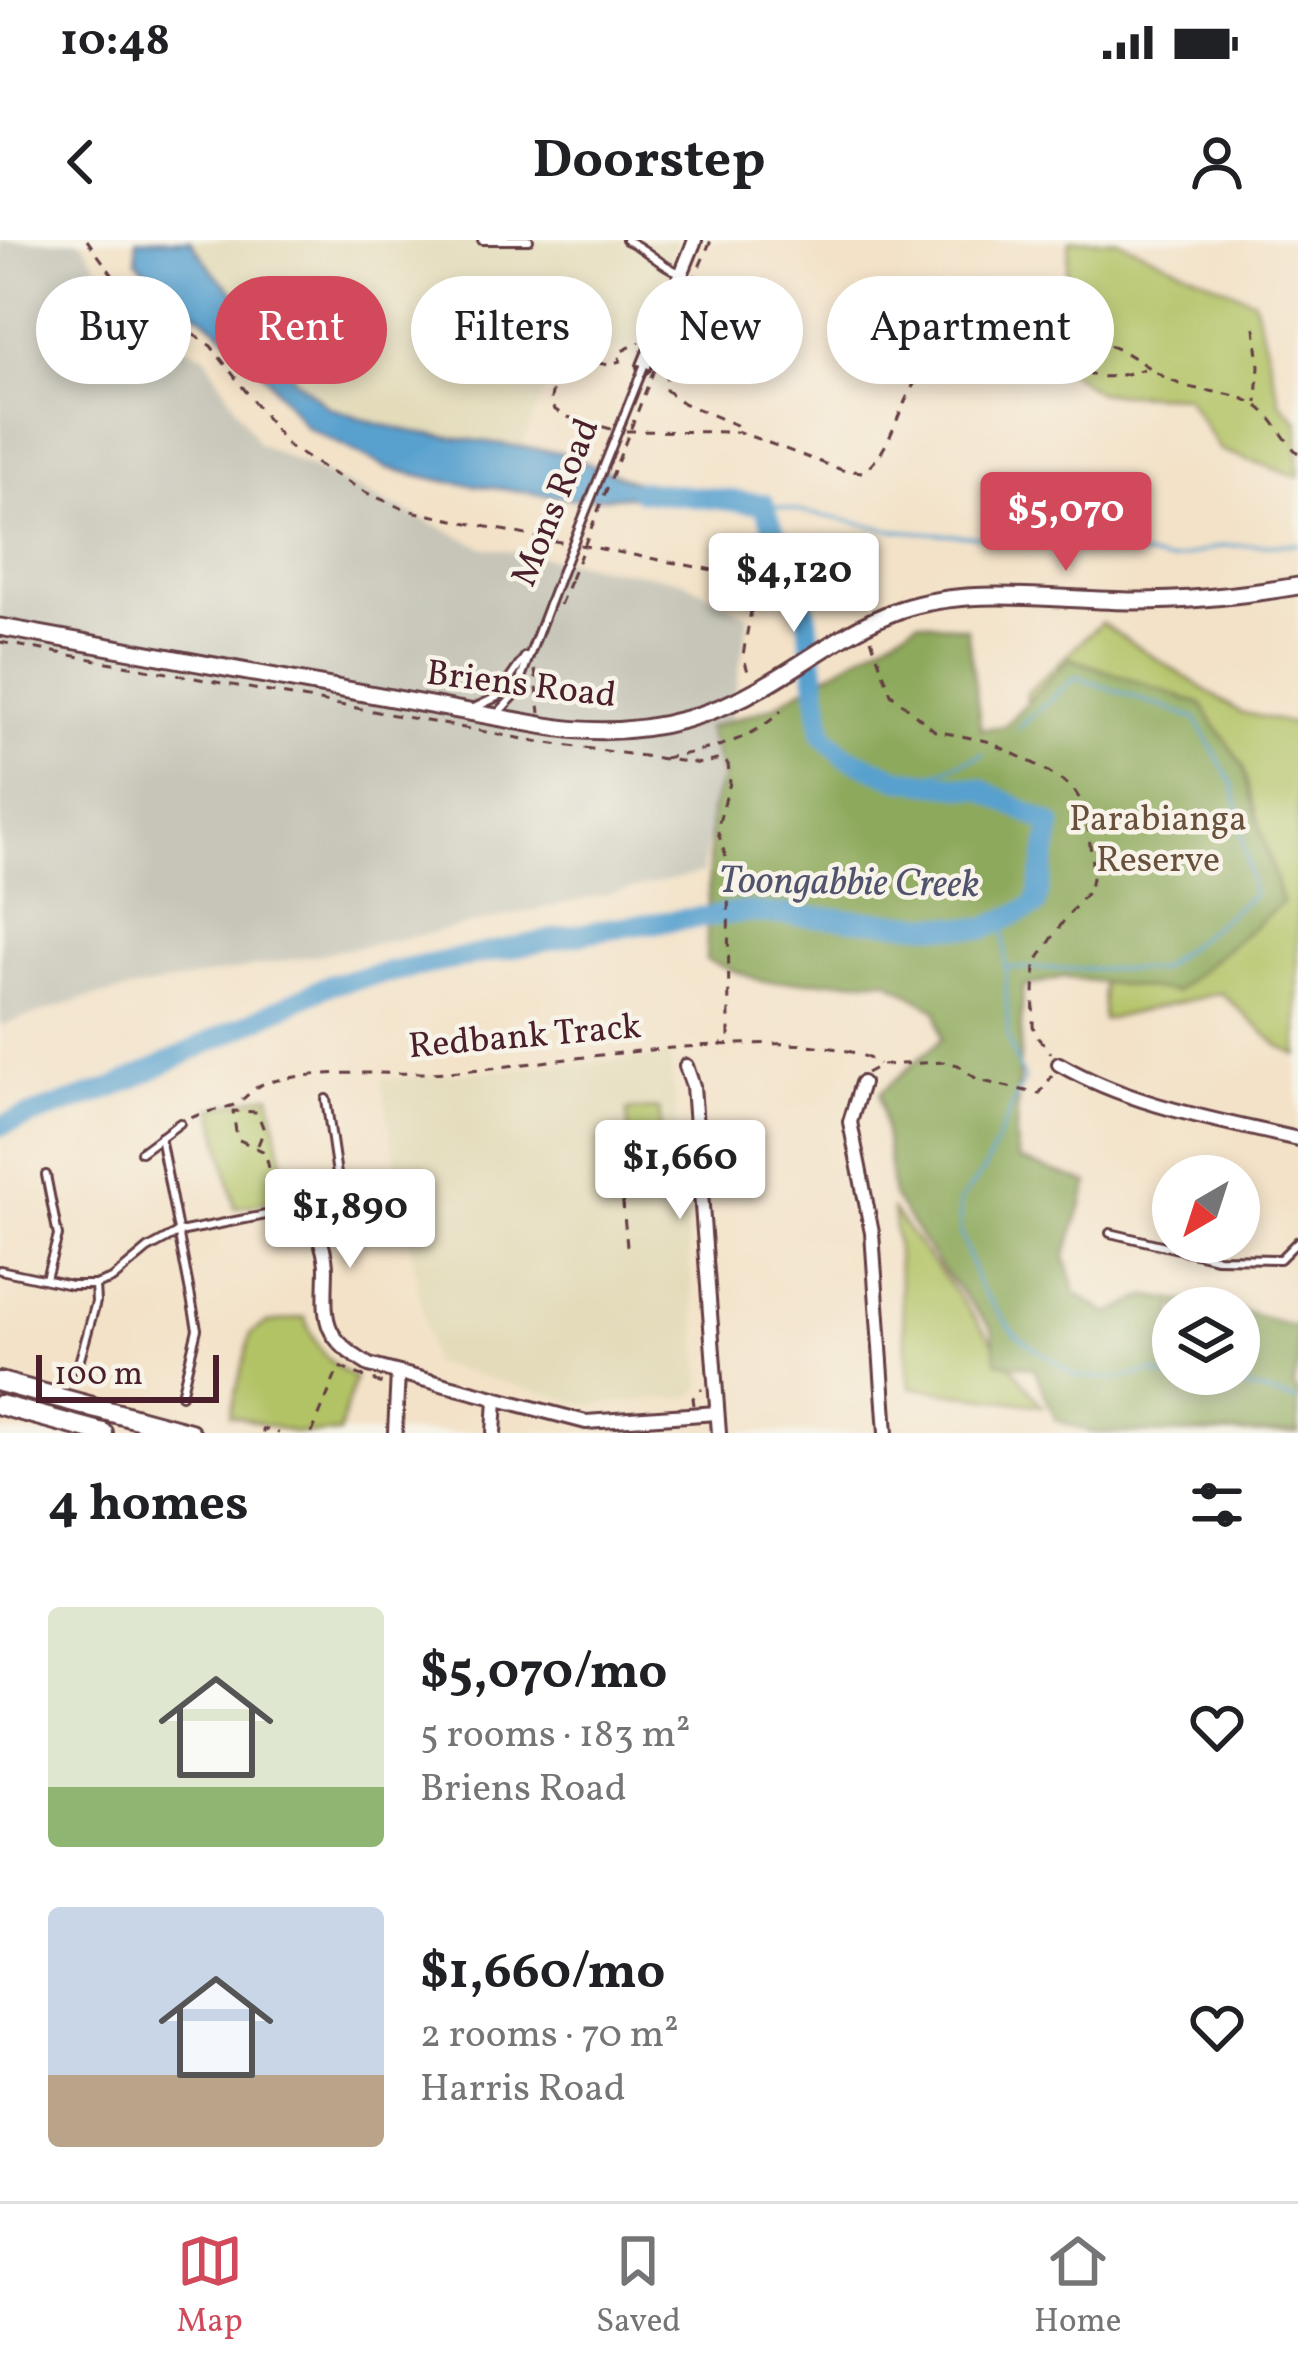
<!DOCTYPE html>
<html lang="en">
<head>
<meta charset="utf-8">
<style>
  :root { --surface:#fff; --page:#f2f2f2; --text:#202124; --muted:#757577; --line:#e0e0e0; --accent:#d1495b }
  body { margin:0; font-family:Vollkorn,serif; background:var(--page); color:var(--text); height:100vh; display:flex; flex-direction:column; font-size:45px; white-space:nowrap }
  * { box-sizing:border-box; margin:0 }
  p { font-size:39px; color:var(--muted) }
  .icon { flex:none; width:66px; height:66px; fill:none; stroke:currentColor; stroke-width:2; stroke-linecap:round; stroke-linejoin:round }
  .map { position:relative; height:1193px; overflow:hidden }
  .sheet { display:flex; flex-direction:column; background:var(--surface); flex:1 }
  .sheet>* { flex:none }
  .banner { position:absolute; left:36px; top:36px; width:1227px; height:108px; display:flex; gap:24px }
  .needle { width:78px; rotate:219deg }
  .tools { position:absolute; left:1152px; top:915px; display:grid; gap:24px }
  .tools a { display:grid; place-items:center; width:108px; height:108px; border-radius:50%; background:var(--surface); box-shadow:0 6px 18px #0003; font-size:60px }
  .scale { position:absolute; left:36px; bottom:30px; width:183px; box-sizing:border-box; padding-left:12px; border:6px solid #4a1f2b; border-top:0; font-size:33px; line-height:42px; white-space:nowrap; color:#4a1f2b; -webkit-text-stroke:9px #f7f3e8; paint-order:stroke }
  .price { position:absolute; translate:-50% -102px; padding:0 27px; border-radius:12px; background:#fff; color:#222; font-size:39px; line-height:78px; filter:drop-shadow(0 3px 6px #0008) }
  .price::after { content:''; position:absolute; left:50%; top:72px; width:36px; height:27px; margin-left:-18px; background:inherit; clip-path:polygon(0 0,100% 0,50% 100%) }
  .price.current { background:var(--accent); color:#fff }
  ul { padding:0; list-style:none }
  li { display:flex; align-items:center; gap:36px; height:300px; padding:0 48px }
  li span { display:grid; place-items:center; flex:none; width:336px; height:240px; border-radius:12px; color:#555 }
  li>.icon { margin-inline-start:auto }
  span .icon { width:144px; height:144px; fill:#fffc; stroke-width:1 }
  li b { font-size:51px }
  h2 { display:flex; justify-content:space-between; align-items:center; height:144px; padding:0 48px; font-size:51px }
  .tag { padding:0 42px; border-radius:54px; background:var(--surface); box-shadow:0 6px 18px #0003; font-size:42px; line-height:108px }
  .tag.current { background:var(--accent); color:#fff }
  .status { display:flex; justify-content:space-between; align-items:center; height:84px; padding:0 60px; background:var(--surface); direction:ltr }
  .status svg { height:33px; fill:currentColor }
  header { display:flex; justify-content:space-between; align-items:center; height:156px; padding:0 48px; background:var(--surface); font-size:54px; font-weight:700 }
  .tabs { display:flex; justify-content:space-around; align-items:center; height:168px; border-top:3px solid var(--line); background:var(--surface); font-size:33px; color:var(--muted) }
  .tabs a { display:grid; justify-items:center; gap:6px }
  .tabs .current { color:var(--accent) }
  .map>svg:first-child { display:block }
</style>
</head>
<body>
<div class="status"><b>10:48</b><svg viewBox="0 0 49 12"><path d="M0 12V9h3v3zM5 12V6h3v6zM10 12V3h3v9zM15 12V0h3v12zM26 1h20v11H26zM47 4h2v5h-2z"/></svg></div>
<header><svg class="icon" aria-label="back" viewBox="0 0 24 24"><path d="M15 5l-7 7 7 7"/></svg>Doorstep<svg class="icon" aria-label="person" viewBox="0 0 24 24"><circle cx="12" cy="8" r="4"/><path d="M4 21q1-7 8-7t8 7"/></svg></header>
<div class="map">
<svg width="1298" height="1193" viewBox="0 0 1298 1193">
  <rect width="100%" height="100%" fill="#f7f3e8"/>
  <filter id="ink" filterUnits="userSpaceOnUse"><feTurbulence type="fractalNoise" baseFrequency=".00833" numOctaves="2"/><feDisplacementMap in="SourceGraphic" scale="24" xChannelSelector="R" yChannelSelector="G"/><feConvolveMatrix kernelMatrix="1 2 1 2 8 2 1 2 1" color-interpolation-filters="sRGB"/></filter>
  <filter id="wash" filterUnits="userSpaceOnUse"><feTurbulence type="fractalNoise" baseFrequency=".004" numOctaves="4" result="noise"/><feDisplacementMap in="SourceGraphic" scale="48" xChannelSelector="R" yChannelSelector="G"/><feGaussianBlur stdDeviation="2.7" result="paint"/><feColorMatrix in="noise" values="0 0 0 0 0 0 0 0 0 0 0 0 0 0 0 0 0 1.4 0 .05"/><feComposite in="paint" operator="in"/></filter>
  <g filter="url(#wash)">
    <rect width="100%" height="100%" fill="#f3e2c8"/>
    <g fill="#e3dbba">
      <path d="M190,0H677L631,116L568,92L522,206L414,192L378,184L328,166L295,139L262,78L215,34Z"/>
      <path d="M670,816L702,1146L690,1157L589,1165L432,1123L381,840Z"/>
    </g>
    <path fill="#c6c5b8" d="M0,0H78L84,4L136,88L205,115L258,204L483,307L681,340L749,375L702,633L432,693L84,759L0,786Z"/>
    <g fill="#b2c366" stroke="#7e7148" stroke-width="3">
      <path d="M1070,0H1117L1254,60L1280,162L1298,181V237L1220,210L1185,156L1098,153L1057,122Z"/>
      <path d="M1101,383L1240,472L1298,485V815L1280,807L1221,753L1103,780L1102,734L1012,716L1027,453Z"/>
      <path d="M270,854L289,957L235,968L213,868Z"/>
      <path d="M659,869L664,931L632,934L627,871Z"/>
      <path d="M893,971L1042,1166L910,1147Z"/>
      <path d="M305,1077C314,1106 328,1124 355,1138L339,1193H296L230,1175L251,1094L266,1083Z"/>
    </g>
    <path fill="#8da95b" stroke="#6c6443" stroke-width="3" d="M918,381L967,388L981,489L1004,486L1070,418L1201,464L1243,526L1282,663L1175,752L1062,737L1023,747L1016,895L1019,920L1089,943L1065,1017L1076,1053L1108,1074L1147,1056L1231,1068H1173V1134H1239V1070L1298,1088V1125L1293,1147L1298,1152V1193H1093L1056,1180L1034,1128L997,1122L992,1089L941,1028L893,956L880,853L942,799L937,771L887,740L764,742L706,720L711,571L723,536L707,488L772,467Z"/>
    <path fill="#58a1cf" stroke="#51607d" stroke-width="3" d="M136,0H190L215,34L262,78L295,139L328,167L378,184L414,192L559,212L665,254L575,259L444,241L388,228L306,187L262,131L222,92L157,42L137,21Z"/>
    <g fill="none" stroke-linecap="round" stroke-linejoin="round">
      <g stroke="#58a1cf" stroke-width="3">
        <path d="M764,264L893,290L1102,307L1169,321L1222,306L1298,304"/>
        <path d="M914,541L984,514"/>
        <path d="M1004,680L1008,798L1024,840L984,930L960,961V992L979,1046L1016,1095L1076,1136L1116,1139L1153,1132L1183,1143H1227L1298,1161"/>
        <path d="M1006,728L1158,730L1253,655L1234,546L1195,478L1076,437L1018,488"/>
      </g>
      <path stroke="#58a1cf" stroke-width="21" d="M0,886L115,847L331,744L611,688L747,672L985,689L1036,665L1052,585L981,549L899,539L845,516L823,495L807,375L764,264L640,251"/>
    </g>
  </g>
  <g filter="url(#ink)">
    <g fill="none" stroke-linecap="round" stroke-linejoin="round">
      <g stroke="#633c43" stroke-width="12">
        <g id="service">
          <path d="M482,0H529"/>
          <path d="M626,0C646,8 658,24 678,32"/>
          <path d="M472,469L497,457L525,417"/>
          <path d="M497,474L514,456L559,338"/>
          <path d="M160,897L197,1089L181,1155"/>
          <path d="M141,912L180,883"/>
          <path d="M46,935L58,996L46,1038"/>
          <path d="M1110,993L1216,1018L1280,1019L1298,1001"/>
          <path d="M0,1030L71,1045H95L112,1039L148,1009L179,992L281,972L309,975L333,960L339,948L326,859"/>
          <path d="M77,1130L96,1062L95,1045"/>
        </g>
      </g>
      <g stroke="#633c43" stroke-width="18">
        <g id="minor">
          <path d="M644,126L695,0"/>
          <path d="M1059,824C1132,866 1217,880 1298,899"/>
          <path d="M686,826L693,846L719,1193"/>
          <path d="M862,843L850,882L872,993L886,1193"/>
          <path d="M309,975C318,992 326,1010 326,1029C325,1080 320,1096 369,1125L586,1182L717,1173"/>
          <path d="M395,1193L398,1133"/>
          <path d="M494,1193L496,1159"/>
        </g>
      </g>
      <g stroke="#633c43" stroke-width="21">
        <path id="tertiary" d="M0,387L546,486C624,499 695,486 764,446C810,420 849,388 899,370C972,345 1059,361 1135,361C1190,361 1244,355 1298,346"/>
      </g>
      <g stroke="#633c43" stroke-width="24">
        <g id="trunk">
          <path d="M0,1142L190,1193"/>
          <path d="M0,1165L103,1193"/>
        </g>
      </g>
      <g stroke="#633c43" stroke-width="3" stroke-dasharray="9 9" stroke-linecap="butt">
        <path d="M87,0L122,48L211,106L288,206L320,226L367,253L406,270L565,303"/>
        <path d="M685,59L711,0"/>
        <path d="M1255,87L1259,126L1257,163"/>
        <path d="M1081,101L1074,108C1081,147 1115,138 1144,129"/>
        <path d="M662,115L666,117V150L683,163L736,185L739,190"/>
        <path d="M611,189L564,176L550,166C552,144 559,130 578,119L608,125L620,121L618,113L640,102"/>
        <path d="M626,191L739,192L842,230L863,232C896,208 897,159 925,130C964,89 1071,87 1120,110C1142,121 1159,138 1185,146C1209,153 1233,151 1256,165C1274,176 1283,200 1298,213"/>
        <path d="M580,305L734,334L753,360L743,415L749,435"/>
        <path d="M560,365L571,339"/>
        <path d="M871,399L891,454L935,491L987,501L1039,526L1072,547L1086,569L1093,632L1090,649L1065,679L1035,724L1033,786L1038,798L1051,813"/>
        <path d="M0,402L540,502L702,524L720,519L728,524L730,543L717,589L728,624L729,797L720,806"/>
        <path d="M535,430L540,473"/>
        <path d="M664,518C706,510 749,503 781,471"/>
        <path d="M866,833L881,825L945,822L958,825L978,840L1039,854L1052,836"/>
        <path d="M191,878C205,871 220,870 234,865C245,860 252,848 263,844C317,827 389,836 446,832C538,827 810,776 879,824"/>
        <path d="M258,905L264,890L257,872L233,871L237,899L265,912L278,964"/>
        <path d="M627,1006L622,954L631,937L666,935L685,928"/>
        <path d="M694,1165L693,1158L702,1149"/>
        <path d="M263,1193V1189L279,1193"/>
        <path d="M312,1193L339,1127L388,1146"/>
      </g>
      <use href="#service" stroke="#fff" stroke-width="6"/>
      <use href="#minor" stroke="#fff" stroke-width="12"/>
      <use href="#tertiary" stroke="#fff" stroke-width="15"/>
      <use href="#trunk" stroke="#fff" stroke-width="18"/>
      <g stroke="#633c43" stroke-width="12" stroke-linecap="butt">
        <path id="service-bridge" d="M559,338L644,126"/>
      </g>
      <path stroke="#633c43" stroke-width="3" stroke-dasharray="9 9" stroke-linecap="butt" d="M571,339L654,130"/>
      <use href="#service-bridge" stroke="#fff" stroke-width="6"/>
    </g>
  </g>
  <g text-anchor="middle" dominant-baseline="central" stroke-width="9" stroke-linejoin="round" paint-order="stroke">
    <g font-size="36" fill="#4a1f2b" stroke="#f7f3e8">
      <text transform="translate(557 263) rotate(-68)">Mons Road</text>
      <text transform="translate(521 446) rotate(7)">Briens Road</text>
      <text transform="translate(525 798) rotate(-5)">Redbank Track</text>
    </g>
    <g font-size="36" fill="#69503d" stroke="#f7f3e8">
      <text x="1158" y="581">Parabianga<tspan x="1158" dy="41">Reserve</tspan></text>
    </g>
    <g font-size="39" font-style="italic" fill="#50536d" stroke="#f7f3e8">
      <text transform="translate(849 644) rotate(1)">Toongabbie Creek</text>
    </g>
  </g>
</svg>
<div class="tools">
<a><svg class="needle" viewBox="-14 -14 28 28"><path d="M0-13l5 13h-10z" fill="#e53935"/><path d="M0 13l5-13h-10z" fill="#757577"/></svg></a>
<a><svg class="icon" aria-label="layers" viewBox="0 0 24 24"><path d="M12 4l9 5-9 5-9-5zM3 14l9 5 9-5"/></svg></a>
</div>
<div class="scale">100 m</div>
<b class="price current" style="left:1066px;top:334px">$5,070</b>
<b class="price" style="left:794px;top:395px">$4,120</b>
<b class="price" style="left:680px;top:982px">$1,660</b>
<b class="price" style="left:350px;top:1031px">$1,890</b>
<div class="banner">
<a class="tag">Buy</a>
<a class="tag current">Rent</a>
<a class="tag">Filters</a>
<a class="tag">New</a>
<a class="tag">Apartment</a>
</div>
</div>
<section class="sheet">
<h2>4 homes<svg class="icon" aria-label="filters" viewBox="0 0 24 24"><path d="M4 7h16M4 17h16"/><circle cx="9" cy="7" r="2"/><circle cx="15" cy="17" r="2"/></svg></h2>
<ul>
<li><span style="background:linear-gradient(#dfe7d0 75%,#8fb573 0)"><svg class="icon" aria-label="home" viewBox="0 0 24 24"><path d="M3 11l9-7 9 7M6 9v11h12V9"/></svg></span><div><b>$5,070/mo</b><p>5 rooms · 183 m²</p><p>Briens Road</p></div><svg class="icon" aria-label="heart" viewBox="0 0 24 24"><path d="M12 20l-8-8c-3-5 5-10 8-4 3-6 11-1 8 4z"/></svg></li>
<li><span style="background:linear-gradient(#c9d6e8 70%,#b9a48a 0)"><svg class="icon" aria-label="home" viewBox="0 0 24 24"><path d="M3 11l9-7 9 7M6 9v11h12V9"/></svg></span><div><b>$1,660/mo</b><p>2 rooms · 70 m²</p><p>Harris Road</p></div><svg class="icon" aria-label="heart" viewBox="0 0 24 24"><path d="M12 20l-8-8c-3-5 5-10 8-4 3-6 11-1 8 4z"/></svg></li>
</ul>
</section>
<nav class="tabs">
<a class="current"><svg class="icon" aria-label="map" viewBox="0 0 24 24"><path d="M3 6l6-2 6 2 6-2v14l-6 2-6-2-6 2zM9 4v14M15 6v14"/></svg>Map</a>
<a><svg class="icon" aria-label="saved" viewBox="0 0 24 24"><path d="M7 4h10v16l-5-4-5 4z"/></svg>Saved</a>
<a><svg class="icon" aria-label="home" viewBox="0 0 24 24"><path d="M3 11l9-7 9 7M6 9v11h12V9"/></svg>Home</a>
</nav>
</body>
</html>
